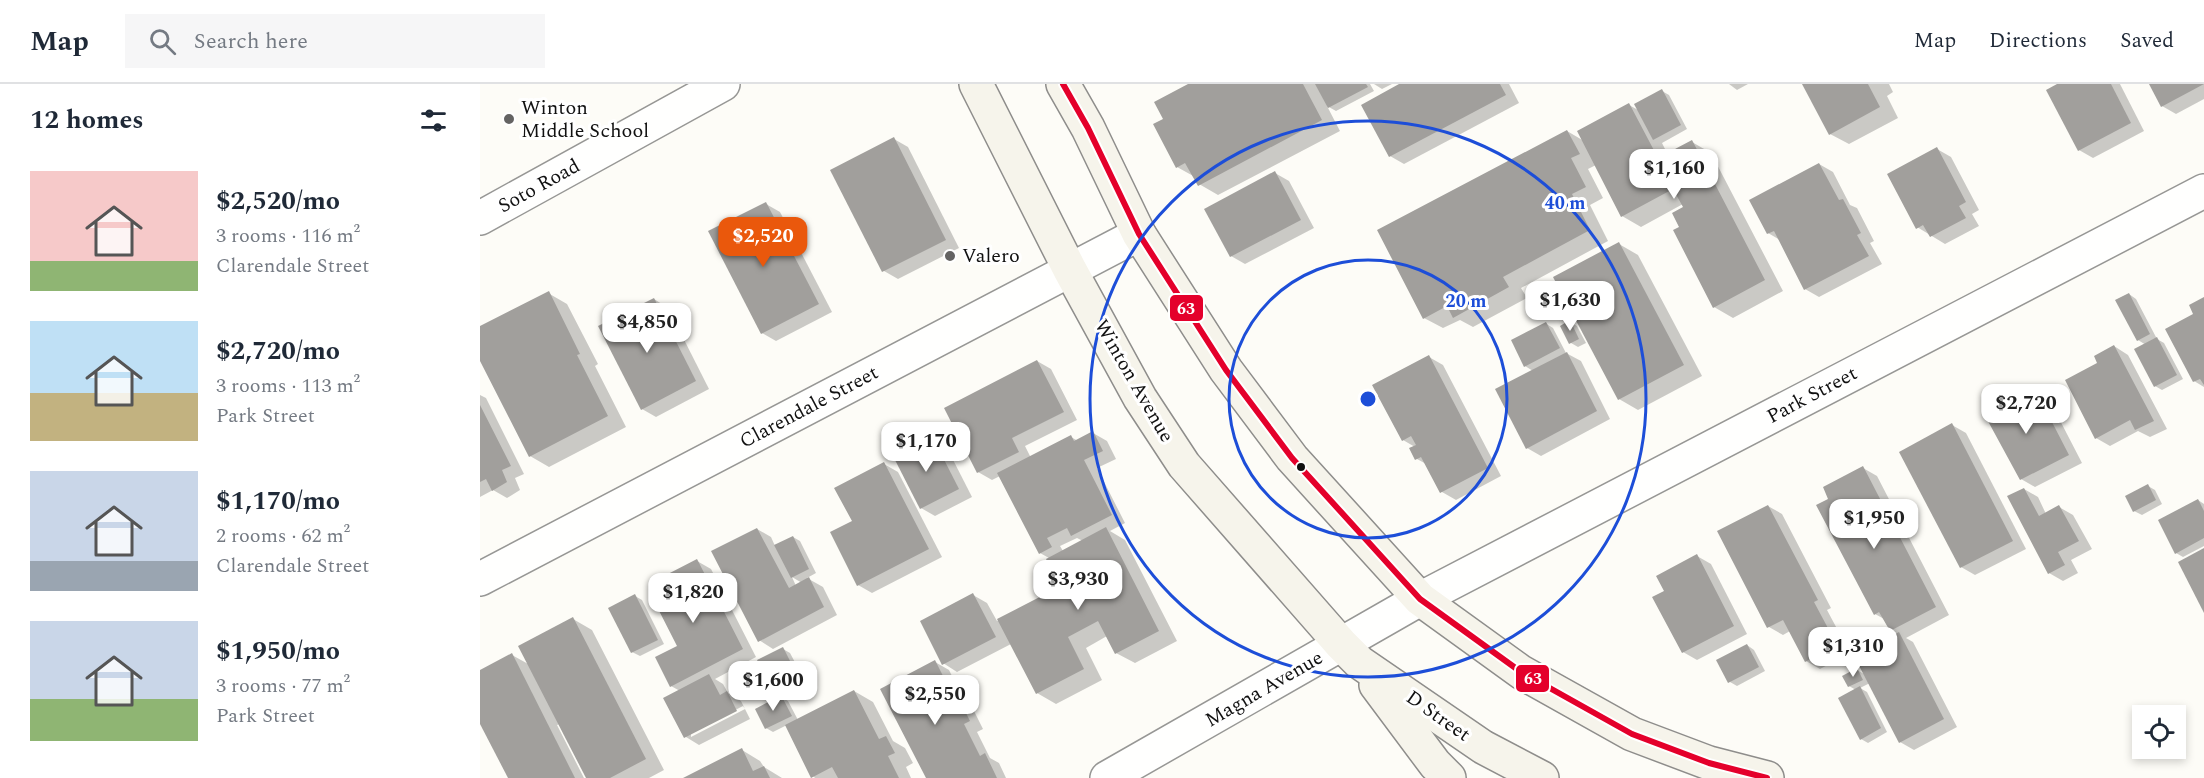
<!DOCTYPE html>
<html lang="en">
<head>
<meta charset="utf-8">
<style>
  :root { --surface:#fff; --page:#f6f6f7; --text:#1f2937; --muted:#747a83; --line:#e0e1e3; --accent:#ea580c }
  body { margin:0; font-family:Spectral,serif; background:var(--page); color:var(--text); height:100vh; display:flex; flex-direction:column; font-size:22px; white-space:nowrap }
  * { box-sizing:border-box; margin:0 }
  p { font-size:20px; color:var(--muted) }
  .icon { flex:none; width:33px; height:33px; fill:none; stroke:currentColor; stroke-width:2; stroke-linecap:round; stroke-linejoin:round }
  .map { position:relative; flex:1; overflow:hidden }
  .panel { display:flex; flex-direction:column; background:var(--surface); width:480px }
  .panel>* { flex:none }
  .controls { position:absolute; left:1652px; top:621px; display:grid; gap:12px }
  .controls a { display:grid; place-items:center; width:54px; height:54px; border-radius:0px; background:var(--surface); box-shadow:0 3px 9px #0003; font-size:30px }
  .price { position:absolute; translate:-50% -51px; padding:0 14px; border-radius:12px; background:#fff; color:#222; font-size:20px; line-height:39px; filter:drop-shadow(0 2px 3px #0008) }
  .price::after { content:''; position:absolute; left:50%; top:36px; width:18px; height:14px; margin-left:-9px; background:inherit; clip-path:polygon(0 0,100% 0,50% 100%) }
  .price.on { background:var(--accent); color:#fff }
  ul { padding:0; list-style:none }
  li { display:flex; align-items:center; gap:18px; height:150px; padding:0 30px }
  li span { display:grid; place-items:center; flex:none; width:168px; height:120px; border-radius:0px; color:#555 }
  li>.icon { margin-inline-start:auto }
  span .icon { width:72px; height:72px; fill:#fffc; stroke-width:1 }
  li b { font-size:26px }
  h2 { display:flex; justify-content:space-between; align-items:center; height:72px; padding:0 30px; font-size:26px }
  header { display:flex; align-items:center; gap:36px; box-sizing:border-box; height:84px; padding:0 30px; background:var(--surface); border-bottom:2px solid var(--line) }
  header strong { font-size:28px }
  nav { display:flex; gap:33px; margin-inline-start:auto; font-size:21px }
  .search { width:420px; height:54px; background:var(--page); display:flex; align-items:center; gap:15px; box-sizing:border-box; padding:0 21px; border-radius:0px; color:var(--muted); font-size:22px }
  main { display:flex; flex:1; min-height:0 }
  .map>svg:first-child { display:block }
</style>
</head>
<body>
<header>
<strong>Map</strong>
<div class="search"><svg class="icon" aria-label="search" viewBox="0 0 24 24"><circle cx="10" cy="10" r="6"/><path d="M15 15l6 6"/></svg>Search here</div>
<nav><a>Map</a><a>Directions</a><a>Saved</a></nav>
</header>
<main>
<section class="panel">
<h2>12 homes<svg class="icon" aria-label="filters" viewBox="0 0 24 24"><path d="M4 7h16M4 17h16"/><circle cx="9" cy="7" r="2"/><circle cx="15" cy="17" r="2"/></svg></h2>
<ul>
<li><span style="background:linear-gradient(#f6c9c9 75%,#8fb573 0)"><svg class="icon" aria-label="home" viewBox="0 0 24 24"><path d="M3 11l9-7 9 7M6 9v11h12V9"/></svg></span><div><b>$2,520/mo</b><p>3 rooms · 116 m²</p><p>Clarendale Street</p></div></li>
<li><span style="background:linear-gradient(#bfe0f5 60%,#c2b280 0)"><svg class="icon" aria-label="home" viewBox="0 0 24 24"><path d="M3 11l9-7 9 7M6 9v11h12V9"/></svg></span><div><b>$2,720/mo</b><p>3 rooms · 113 m²</p><p>Park Street</p></div></li>
<li><span style="background:linear-gradient(#c9d6e8 75%,#9aa5b1 0)"><svg class="icon" aria-label="home" viewBox="0 0 24 24"><path d="M3 11l9-7 9 7M6 9v11h12V9"/></svg></span><div><b>$1,170/mo</b><p>2 rooms · 62 m²</p><p>Clarendale Street</p></div></li>
<li><span style="background:linear-gradient(#c9d6e8 65%,#8fb573 0)"><svg class="icon" aria-label="home" viewBox="0 0 24 24"><path d="M3 11l9-7 9 7M6 9v11h12V9"/></svg></span><div><b>$1,950/mo</b><p>3 rooms · 77 m²</p><p>Park Street</p></div></li>
</ul>
</section>
<div class="map">
<svg width="1724" height="694" viewBox="0 0 1724 694">
  <rect width="100%" height="100%" fill="#fdfcf7"/>
  <g fill="#0003" fill-rule="evenodd">
    <path d="M711,0H890L894,7L856,27L847,22L860,47L738,111L719,100L715,93L697,83L685,35Z"/>
    <path d="M894,0H912L902,5Z"/>
    <path d="M923,0H1029L1039,19L924,80L910,72Z"/>
    <path d="M1249,0H1268L1257,6Z"/>
    <path d="M1324,0H1409L1413,8L1407,12L1418,34L1369,60L1350,50Z"/>
    <path d="M1580,0H1640L1664,47L1613,74L1599,66Z"/>
    <path d="M1671,0H1724V15L1696,30L1682,22Z"/>
    <path d="M1182,7L1189,11L1207,45L1182,59L1188,71L1212,58L1231,69L1303,207L1253,234L1234,223L1201,144L1205,124L1203,120L1161,143L1142,132L1116,81L1108,85L1123,114L1110,121L1128,157L1041,204L1047,214L993,243L980,236L963,244L944,234L1087,47L1104,57L1149,21L1160,27Z"/>
    <path d="M414,55L428,63L479,164L418,195L404,187Z"/>
    <path d="M1457,65L1471,73L1499,126L1492,130L1499,142L1465,160L1437,143Z"/>
    <path d="M1339,80L1353,88L1370,121L1377,124L1394,157L1390,159L1402,180L1339,213L1325,205L1300,156L1288,149Z"/>
    <path d="M795,89L809,97L834,144L765,180L751,172Z"/>
    <path d="M286,120L300,128L352,228L296,257L282,249Z"/>
    <path d="M1139,160L1158,171L1222,292L1158,326L1139,315Z"/>
    <path d="M68,209L87,220L118,280L115,282L146,343L69,383L50,372L0,273V244Z"/>
    <path d="M1649,210L1656,215L1677,255L1684,259L1703,295L1682,306L1675,302L1666,261L1658,256Z"/>
    <path d="M174,215L188,224L229,305L176,333L162,325Z"/>
    <path d="M1724,215V303L1714,297Z"/>
    <path d="M1090,238L1097,242L1106,259L1098,263L1091,259Z"/>
    <path d="M1065,239L1073,244L1086,269L1101,277L1130,335L1061,372L1047,364L1053,287L1045,282Z"/>
    <path d="M1634,262L1648,271L1687,345L1670,353L1658,347L1630,362L1616,354L1619,279Z"/>
    <path d="M949,273L963,281L1021,392L976,416L962,408L948,381L937,375L935,363L923,356Z"/>
    <path d="M557,277L571,285L597,336L545,362L551,374L591,353L598,357L613,349L627,357L636,375L617,384L645,439L630,447L645,456L697,557L655,579L636,569L627,552L606,564L622,596L576,620L557,609L531,560L477,588L463,579L493,511L507,519L517,537L583,503L569,474L560,469L520,392L512,396L498,388ZM597,454L603,457L583,467L580,462Z"/>
    <path d="M0,311L6,314L44,390L35,394L40,406L27,414L13,406L0,413Z"/>
    <path d="M1535,313L1546,319L1558,313L1572,321L1602,379L1555,403L1541,395Z"/>
    <path d="M1472,341L1486,349L1546,465L1495,491L1481,483Z"/>
    <path d="M453,356L467,364L492,413L455,432L441,424Z"/>
    <path d="M404,380L418,388L462,473L392,509L378,501Z"/>
    <path d="M1383,384L1397,392L1469,531L1426,554L1433,558L1477,643L1434,666L1420,658L1390,599L1380,604L1387,608L1407,648L1388,659L1381,655L1376,606L1369,602L1377,586L1386,591L1418,550L1411,546L1406,536L1395,530L1338,422L1350,415Z"/>
    <path d="M1668,402L1675,406L1682,420L1662,431L1654,427Z"/>
    <path d="M1544,405L1558,413L1566,430L1579,423L1593,431L1612,465L1591,476L1598,489L1583,497L1569,489Z"/>
    <path d="M1718,416L1724,420V462L1703,473L1696,469Z"/>
    <path d="M1288,422L1302,430L1351,524L1347,526L1370,569L1340,585L1326,577L1310,547L1303,551L1289,543Z"/>
    <path d="M277,445L291,453L295,462L313,453L320,457L336,489L327,494L343,503L357,531L293,565L279,556ZM312,493L322,499L316,502Z"/>
    <path d="M1217,472L1231,480L1267,550L1217,576L1203,568L1186,507Z"/>
    <path d="M217,477L231,485L276,573L235,595L243,600L248,609L261,617L270,635L219,661L206,653L185,614L200,607L191,602L199,562L190,500ZM263,622L265,625L211,653V649Z"/>
    <path d="M155,512L162,516L184,560L160,572L152,568Z"/>
    <path d="M93,535L112,546L184,686L169,694H108L80,640L77,641L104,694H30L0,636V587L32,571L50,581Z"/>
    <path d="M1267,561L1274,566L1285,587L1257,602L1250,598Z"/>
    <path d="M303,565L310,569L326,599L302,611L295,607Z"/>
    <path d="M455,578L469,586L479,606L476,607L482,618L493,625L503,645L497,648L510,674L519,679L526,694H448Z"/>
    <path d="M374,607L393,618L413,657L425,664L433,679L426,683L431,694H335L333,692L307,641L293,648L286,644L301,613L308,617L318,636Z"/>
    <path d="M262,666L280,677L284,683L302,694H206Z"/>
  </g>
  <g fill="#a19f9c">
    <path d="M708,0H823L842,36L718,102L705,79L696,84L673,40L683,35L674,18Z"/>
    <path d="M835,0H886L888,3L848,24Z"/>
    <path d="M919,0H1020L1026,11L909,73L881,21Z"/>
    <path d="M1322,0H1388L1400,23L1349,51Z"/>
    <path d="M1577,0H1631L1651,39L1598,67L1566,6Z"/>
    <path d="M1669,0H1724L1681,23Z"/>
    <path d="M1182,5L1201,41L1173,56L1154,20Z"/>
    <path d="M1149,19L1178,74L1212,56L1285,196L1233,224L1193,146L1199,143L1192,129L1203,123L1193,105L1141,133L1097,47Z"/>
    <path d="M1087,46L1100,70L1091,74L1106,103L1092,110L1110,146L1023,193L1029,203L973,234L967,222L943,235L897,146Z"/>
    <path d="M414,53L466,156L402,188L350,86Z"/>
    <path d="M1457,63L1486,118L1479,122L1486,134L1450,153L1443,141L1436,145L1407,90Z"/>
    <path d="M1339,79L1359,116L1363,115L1381,149L1377,151L1389,172L1324,206L1294,147L1287,150L1269,116Z"/>
    <path d="M795,87L821,136L750,173L724,125Z"/>
    <path d="M286,118L339,220L281,250L228,147Z"/>
    <path d="M1139,158L1204,281L1138,316L1073,193Z"/>
    <path d="M69,207L100,270L97,271L128,332L49,373L0,277V242Z"/>
    <path d="M1649,209L1670,250L1657,257L1635,216Z"/>
    <path d="M1724,213V301L1720,295L1713,298L1685,245L1713,230L1709,221Z"/>
    <path d="M174,214L216,297L161,326L118,242Z"/>
    <path d="M1090,236L1099,255L1089,260L1080,242Z"/>
    <path d="M1066,238L1080,264L1044,283L1031,256Z"/>
    <path d="M1677,253L1697,291L1674,303L1654,265Z"/>
    <path d="M1634,261L1674,337L1655,346L1650,336L1615,355L1585,296L1617,279L1614,272Z"/>
    <path d="M1087,268L1117,327L1046,365L1015,305Z"/>
    <path d="M949,271L1008,384L960,409L941,373L935,376L929,364L936,361L931,352L922,357L892,301Z"/>
    <path d="M557,276L584,328L532,354L539,368L497,389L464,324Z"/>
    <path d="M1535,311L1540,320L1558,311L1589,371L1540,396L1503,328Z"/>
    <path d="M0,321L31,382L22,386L27,398L12,407L6,395L0,398Z"/>
    <path d="M1472,339L1533,457L1480,484L1419,368Z"/>
    <path d="M613,347L623,367L604,376L632,431L591,452L587,444L567,454L572,463L559,470L517,389L591,351L594,357Z"/>
    <path d="M453,354L479,405L440,425L414,374Z"/>
    <path d="M404,378L449,465L377,502L350,448L372,437L354,404Z"/>
    <path d="M1383,382L1456,523L1410,547L1399,528L1394,531L1336,421L1348,415L1343,403Z"/>
    <path d="M1668,400L1676,416L1653,428L1645,412Z"/>
    <path d="M1544,404L1559,432L1579,421L1599,457L1578,468L1585,481L1568,490L1527,412Z"/>
    <path d="M1718,415L1724,427V454L1695,470L1678,436Z"/>
    <path d="M1288,421L1338,516L1334,518L1357,561L1325,578L1303,536L1287,544L1237,447Z"/>
    <path d="M626,443L679,547L635,570L618,537L588,553L604,585L556,610L517,535L581,502L566,475Z"/>
    <path d="M277,444L309,504L329,493L344,523L278,558L231,467Z"/>
    <path d="M313,452L329,485L311,494L294,461Z"/>
    <path d="M1724,464V529L1698,478Z"/>
    <path d="M1217,470L1254,542L1202,569L1172,513L1184,507L1176,492Z"/>
    <path d="M217,475L263,565L190,603L175,573L197,562L170,509L188,499L184,492Z"/>
    <path d="M493,509L516,553L462,581L440,537Z"/>
    <path d="M155,510L178,556L151,569L128,524Z"/>
    <path d="M93,533L166,675L130,694H106L38,562Z"/>
    <path d="M1419,548L1464,635L1419,659L1374,572Z"/>
    <path d="M1267,560L1279,583L1248,599L1236,576Z"/>
    <path d="M303,563L319,595L294,608L277,576Z"/>
    <path d="M32,569L95,694H28L0,640V586Z"/>
    <path d="M455,576L466,598L463,599L472,618L479,615L490,637L484,640L500,672L505,669L517,694H446L400,605Z"/>
    <path d="M1377,584L1383,596L1368,603L1362,592Z"/>
    <path d="M229,590L240,611L247,607L257,627L204,654L183,614Z"/>
    <path d="M1380,602L1401,644L1380,656L1358,614Z"/>
    <path d="M374,606L399,655L406,652L415,669L408,672L419,694H358L352,683L331,694L305,641Z"/>
    <path d="M301,611L312,632L285,645L275,625Z"/>
    <path d="M262,664L273,687L284,682L290,694H203Z"/>
  </g>
  <g fill="none" stroke-linecap="round" stroke-linejoin="round">
    <g stroke="#979795" stroke-width="36">
      <g id="minor">
        <path d="M0,495L659,150"/>
        <path d="M627,694L940,515L1724,107"/>
      </g>
    </g>
    <g stroke="#979795" stroke-width="36">
      <path id="tertiary" d="M0,134L243,0"/>
    </g>
    <g stroke="#8e8d8b" stroke-width="36">
      <g id="secondary">
        <path d="M496,0L590,186L660,314L704,381L861,560L879,578L1003,663L1062,694"/>
        <path d="M583,0L608,44L659,150L746,286L812,374L940,515L1041,588L1152,650L1229,679L1287,694"/>
        <path d="M896,601L955,680L969,694"/>
      </g>
    </g>
    <use href="#minor" stroke="#fffffe" stroke-width="33"/>
    <use href="#tertiary" stroke="#fffffe" stroke-width="33"/>
    <use href="#secondary" stroke="#f6f4eb" stroke-width="33"/>
    <g stroke="#fff" stroke-width="10">
      <path id="bus-1" d="M583,0L608,44L659,150L746,286L812,374L940,515L1041,588L1152,650L1229,679L1287,694"/>
    </g>
    <use href="#bus-1" stroke="#e4002b" stroke-width="6"/>
  </g>
  <g fill="none" stroke="#1d4ed8" stroke-width="3">
    <circle cx="888" cy="315" r="139"/>
    <circle cx="888" cy="315" r="278"/>
  </g>
  <g fill="#646362" stroke="#fff" stroke-width="2">
    <circle cx="29" cy="35" r="6"/>
    <circle cx="470" cy="172" r="6"/>
  </g>
  <circle fill="#111" stroke="#fff" stroke-width="2" cx="821" cy="383" r="5"/>
  <g text-anchor="middle" dominant-baseline="central" stroke-width="6" stroke-linejoin="round" paint-order="stroke">
    <g font-size="20" fill="#111" stroke="#fff" text-anchor="start">
      <text x="41" y="24">Winton<tspan x="41" dy="23">Middle School</tspan></text>
      <text x="482" y="172">Valero</text>
    </g>
    <g font-size="20" fill="#111" stroke="#fff">
      <text transform="translate(59 102) rotate(-29)">Soto Road</text>
      <text transform="translate(654 297) rotate(60)">Winton Avenue</text>
      <text transform="translate(1332 311) rotate(-28)">Park Street</text>
      <text transform="translate(329 323) rotate(-28)">Clarendale Street</text>
      <text transform="translate(784 605) rotate(-30)">Magna Avenue</text>
      <text transform="translate(958 632) rotate(35)">D Street</text>
    </g>
  </g>
  <circle cx="888" cy="315" r="9" fill="#1d4ed8" stroke="#fff" stroke-width="3"/>
  <g font-size="18" text-anchor="middle" font-weight="bold" fill="#1d4ed8" stroke="#fff" stroke-width="6" stroke-linejoin="round" paint-order="stroke">
    <text x="1085" y="125">40 m</text>
    <text x="986" y="223">20 m</text>
  </g>
  <g stroke="#fff" stroke-width="2">
    <rect x="689" y="210" width="35" height="28" rx="6" fill="#e4002b"/>
    <rect x="1035" y="580" width="35" height="29" rx="6" fill="#e4002b"/>
  </g>
  <g font-size="16" text-anchor="middle" font-weight="bold" fill="#fff">
    <text x="706" y="230">63</text>
    <text x="1053" y="600">63</text>
  </g>
</svg>
<div class="controls">
<a><svg class="icon" aria-label="locate" viewBox="0 0 24 24"><circle cx="12" cy="12" r="6"/><path d="M12 2v4M12 18v4M2 12h4M18 12h4"/></svg></a>
</div>
<b class="price" style="left:1194px;top:116px">$1,160</b>
<b class="price on" style="left:283px;top:184px">$2,520</b>
<b class="price" style="left:1090px;top:248px">$1,630</b>
<b class="price" style="left:167px;top:270px">$4,850</b>
<b class="price" style="left:1546px;top:351px">$2,720</b>
<b class="price" style="left:446px;top:389px">$1,170</b>
<b class="price" style="left:1394px;top:466px">$1,950</b>
<b class="price" style="left:598px;top:527px">$3,930</b>
<b class="price" style="left:213px;top:540px">$1,820</b>
<b class="price" style="left:1373px;top:594px">$1,310</b>
<b class="price" style="left:293px;top:628px">$1,600</b>
<b class="price" style="left:455px;top:642px">$2,550</b>
</div>
</main>
</body>
</html>
